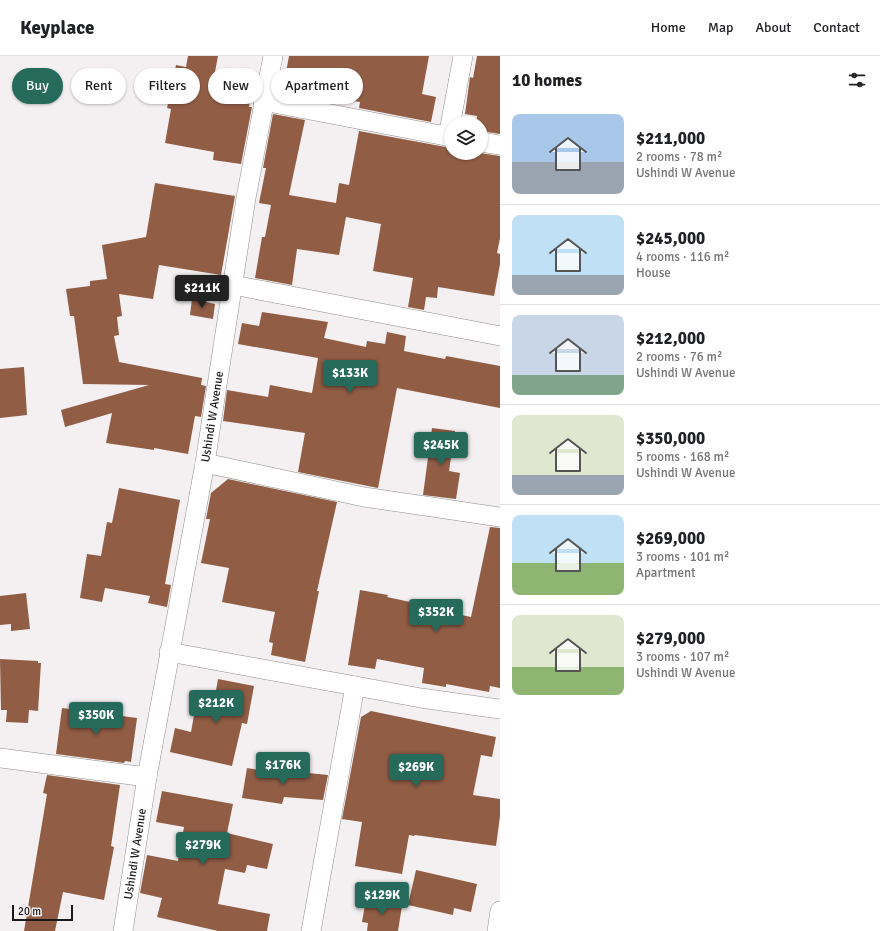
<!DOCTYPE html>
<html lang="en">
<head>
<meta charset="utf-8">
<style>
  :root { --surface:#fff; --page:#f2f2f2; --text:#202124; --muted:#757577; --line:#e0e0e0; --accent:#266a5c }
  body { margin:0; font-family:Signika,sans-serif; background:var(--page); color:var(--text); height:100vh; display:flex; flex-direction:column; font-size:15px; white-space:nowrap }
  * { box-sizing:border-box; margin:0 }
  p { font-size:13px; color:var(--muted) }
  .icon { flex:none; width:22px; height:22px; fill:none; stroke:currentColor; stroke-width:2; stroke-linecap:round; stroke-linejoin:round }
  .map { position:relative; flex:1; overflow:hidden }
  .side { display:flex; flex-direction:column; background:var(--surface); width:380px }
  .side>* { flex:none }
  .banner { position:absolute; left:12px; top:12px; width:380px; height:36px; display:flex; gap:8px }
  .fabs { position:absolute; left:444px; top:60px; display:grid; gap:8px }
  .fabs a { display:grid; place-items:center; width:44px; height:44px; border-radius:50%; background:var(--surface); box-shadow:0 1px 3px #0004; font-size:20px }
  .scale { position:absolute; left:12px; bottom:10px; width:61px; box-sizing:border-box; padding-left:4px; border:2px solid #1b1a1a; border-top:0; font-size:11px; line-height:14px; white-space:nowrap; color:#1b1a1a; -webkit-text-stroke:3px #f4f0f1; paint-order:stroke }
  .price { position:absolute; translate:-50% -34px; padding:0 9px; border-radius:4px; background:var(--accent); color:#fff; font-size:13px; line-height:26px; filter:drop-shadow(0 1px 2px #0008) }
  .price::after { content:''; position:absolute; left:50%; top:24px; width:12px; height:9px; margin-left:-6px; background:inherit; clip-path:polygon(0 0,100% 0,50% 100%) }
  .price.selected { background:#222; color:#fff }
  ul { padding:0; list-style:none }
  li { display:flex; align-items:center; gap:12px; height:100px; padding:0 12px }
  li+li { border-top:1px solid var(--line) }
  li span { display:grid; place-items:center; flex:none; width:112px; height:80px; border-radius:8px; color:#555 }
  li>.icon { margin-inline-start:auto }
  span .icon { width:48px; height:48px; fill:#fffc; stroke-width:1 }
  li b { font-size:17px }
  h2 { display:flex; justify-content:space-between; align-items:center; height:48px; padding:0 12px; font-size:17px }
  .chip { padding:0 14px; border-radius:18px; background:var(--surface); box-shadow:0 1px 3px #0004; font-size:14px; line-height:36px }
  .chip.selected { background:var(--accent); color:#fff }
  header { display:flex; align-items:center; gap:24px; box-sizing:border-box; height:56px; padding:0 20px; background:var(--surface); border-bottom:1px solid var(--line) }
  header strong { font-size:19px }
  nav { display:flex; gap:22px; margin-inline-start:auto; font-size:14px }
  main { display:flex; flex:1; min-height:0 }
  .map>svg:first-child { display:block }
</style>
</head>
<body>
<header>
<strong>Keyplace</strong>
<nav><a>Home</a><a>Map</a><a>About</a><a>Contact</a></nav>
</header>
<main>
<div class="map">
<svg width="500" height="875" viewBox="0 0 500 875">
  <rect width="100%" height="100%" fill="#f4f0f1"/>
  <g fill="#915d45">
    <path d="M188,0H218L215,16L254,24L249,51H252L241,108L213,104L214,96L165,87L171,53L167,52L176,9L186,11Z"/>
    <path d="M289,0H429L422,38L436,41L431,66L359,52L360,46L310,38L309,43L282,38Z"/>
    <path d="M477,0H500V78L481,75V67H476L477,60L465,58L470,21L473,22Z"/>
    <path d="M273,58L305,64L289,139L336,147L339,127L349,129L359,75L451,92V97H480L500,100V182L497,197L500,198V208L494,240L438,231L437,242L426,241L424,254L408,251L413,222L373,215L381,168L346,161L339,199L297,193L292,229L255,222L262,181H265L271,149L259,147L266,112H263Z"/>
    <path d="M155,127L235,140L221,219L159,209L153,243L119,238L122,260L117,261L119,279L114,280L119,306L202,322L201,329L206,330L201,361L195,360L188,398L154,392V394L106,387L112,357L65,371L61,354L149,329L83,328L74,260H70L66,233L90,230V225L107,223L102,189L146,181Z"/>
    <path d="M192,243L215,248L213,263L190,259Z"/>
    <path d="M262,256L328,266L324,282L366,291L367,285L385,288L387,276L406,280L404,295L445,303L446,300L500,310V352L397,332L378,432L298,416L305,377L223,365L227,334L268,341L270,329L312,337L318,302L238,288L242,267L259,270Z"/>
    <path d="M24,311L27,359L0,362V313Z"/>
    <path d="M432,372L455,375L449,415L460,417L456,443L423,439Z"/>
    <path d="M228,423L337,446L317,535H319L305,606L271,599L273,587L269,586L275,556L222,546L229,512L201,507L210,463H206L211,437Z"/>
    <path d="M119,432L180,444L165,528L171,529L167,551L148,547L150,540L105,532L102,546L80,542L87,498L101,500L107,466L112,467Z"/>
    <path d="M490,471L500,472V632L490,630L489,636L446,628V631L422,627L424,612L377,603L375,613L348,609L360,534L388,539L387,541L429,550L428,552L471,561Z"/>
    <path d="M26,537L30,573L11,575V568L0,569V540Z"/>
    <path d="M0,603L38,605V607H41L38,655L29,654L28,667L6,666L7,654H1Z"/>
    <path d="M218,623L254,630L247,668L242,667L232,710L170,696L175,672L191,676L198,637L215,640Z"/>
    <path d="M62,652L137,662L131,706L125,705L124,707L56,698Z"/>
    <path d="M371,655L496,681L492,701L481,699L473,739L500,743V760L496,790L415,779L414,780L409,779L402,818L355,810L362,766L342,763L361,661Z"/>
    <path d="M247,712L298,721V716L328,719L323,744L284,741L282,748L242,742Z"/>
    <path d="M47,719L120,729L111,790L114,791L104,844L63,836L55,875H24L47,738L43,737Z"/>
    <path d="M162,735L233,748L227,777L273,788L267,813L247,809L245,817L225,813L218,848L270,858L267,875H218L157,861L162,842L140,837L147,799L178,805L184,771L156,766Z"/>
    <path d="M416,814L477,828L471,856L454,852L453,859L408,849Z"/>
    <path d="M366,843L402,850L398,875H367L368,867L362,866Z"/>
  </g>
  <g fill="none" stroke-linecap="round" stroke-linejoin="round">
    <g stroke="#908c8c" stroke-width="20">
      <g id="minor">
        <path d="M263,45L451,81"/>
        <path d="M448,81L463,0"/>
        <path d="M481,86L500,89"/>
        <path d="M233,229L500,280"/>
        <path d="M205,407L364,441L500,461"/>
        <path d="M169,596L421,642L500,653"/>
        <path d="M0,702L147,721"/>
        <path id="s1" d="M123,875L147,721L205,407L246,142L273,0"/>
        <path d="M311,875L355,630"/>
        <path d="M497,875L500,855"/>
      </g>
    </g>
    <use href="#minor" stroke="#fff" stroke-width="19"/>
  </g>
  <g text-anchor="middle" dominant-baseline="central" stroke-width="3" stroke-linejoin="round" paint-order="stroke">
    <g font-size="12" fill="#1b1a1a" stroke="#f4f0f1">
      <text stroke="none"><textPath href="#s1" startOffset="522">Ushindi W Avenue</textPath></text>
      <text stroke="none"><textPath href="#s1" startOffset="78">Ushindi W Avenue</textPath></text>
    </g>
  </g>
</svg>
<div class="fabs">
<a><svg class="icon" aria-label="layers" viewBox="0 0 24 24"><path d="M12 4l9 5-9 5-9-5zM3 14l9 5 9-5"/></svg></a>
</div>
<div class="scale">20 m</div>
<b class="price selected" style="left:202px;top:253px">$211K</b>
<b class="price" style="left:350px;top:338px">$133K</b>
<b class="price" style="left:441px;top:410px">$245K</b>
<b class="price" style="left:436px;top:577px">$352K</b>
<b class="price" style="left:216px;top:668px">$212K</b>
<b class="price" style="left:96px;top:680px">$350K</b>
<b class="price" style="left:283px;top:730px">$176K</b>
<b class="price" style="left:416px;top:732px">$269K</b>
<b class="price" style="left:203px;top:810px">$279K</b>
<b class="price" style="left:382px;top:860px">$129K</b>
<div class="banner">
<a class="chip selected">Buy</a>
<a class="chip">Rent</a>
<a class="chip">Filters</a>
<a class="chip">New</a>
<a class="chip">Apartment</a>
</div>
</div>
<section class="side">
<h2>10 homes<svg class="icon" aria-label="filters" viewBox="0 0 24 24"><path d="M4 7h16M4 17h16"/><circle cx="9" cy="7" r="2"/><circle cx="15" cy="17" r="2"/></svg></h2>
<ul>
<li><span style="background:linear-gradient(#a9c7e8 60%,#9aa5b1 0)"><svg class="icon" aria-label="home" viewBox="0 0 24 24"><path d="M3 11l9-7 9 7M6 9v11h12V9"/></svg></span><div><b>$211,000</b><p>2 rooms · 78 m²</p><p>Ushindi W Avenue</p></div></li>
<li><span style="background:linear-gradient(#bfe0f5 75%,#9aa5b1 0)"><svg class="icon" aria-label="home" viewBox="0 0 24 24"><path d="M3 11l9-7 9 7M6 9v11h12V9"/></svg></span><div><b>$245,000</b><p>4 rooms · 116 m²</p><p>House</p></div></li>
<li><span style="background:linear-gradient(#c9d6e8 75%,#7fa58c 0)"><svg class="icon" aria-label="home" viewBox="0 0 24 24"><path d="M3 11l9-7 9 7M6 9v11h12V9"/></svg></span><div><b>$212,000</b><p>2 rooms · 76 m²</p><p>Ushindi W Avenue</p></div></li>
<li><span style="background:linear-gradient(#dfe7d0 75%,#9aa5b1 0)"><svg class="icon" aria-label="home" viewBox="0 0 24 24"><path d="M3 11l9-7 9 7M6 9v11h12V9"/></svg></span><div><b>$350,000</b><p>5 rooms · 168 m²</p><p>Ushindi W Avenue</p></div></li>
<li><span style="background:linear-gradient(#bfe0f5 60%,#8fb573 0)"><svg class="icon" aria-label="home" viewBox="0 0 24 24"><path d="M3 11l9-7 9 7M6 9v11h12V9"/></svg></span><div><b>$269,000</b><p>3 rooms · 101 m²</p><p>Apartment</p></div></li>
<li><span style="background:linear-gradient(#dfe7d0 65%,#8fb573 0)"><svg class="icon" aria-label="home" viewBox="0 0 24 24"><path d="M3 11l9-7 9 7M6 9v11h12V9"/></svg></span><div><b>$279,000</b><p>3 rooms · 107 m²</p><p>Ushindi W Avenue</p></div></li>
</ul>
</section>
</main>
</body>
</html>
